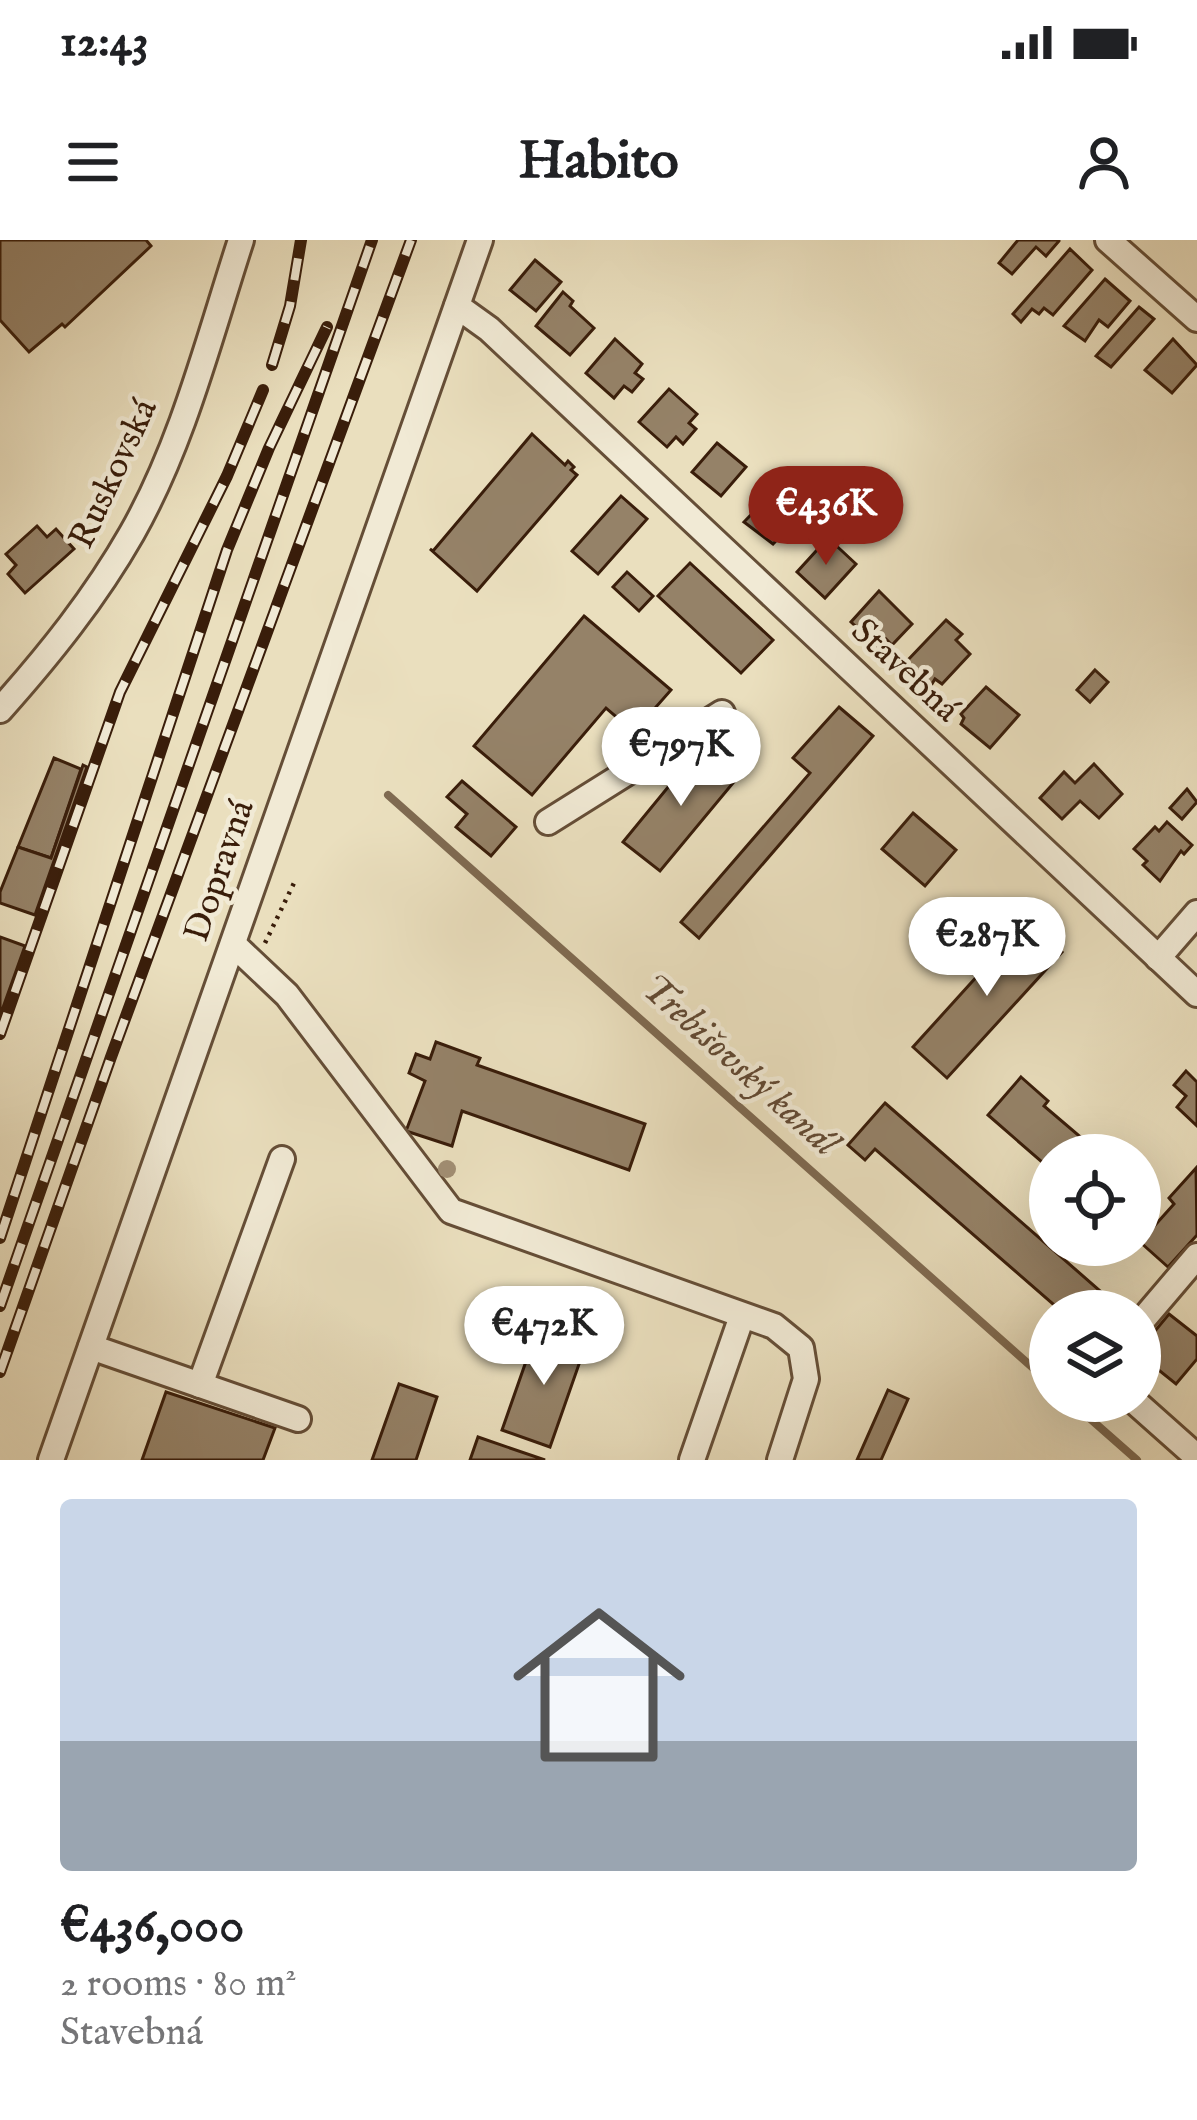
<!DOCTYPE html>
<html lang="en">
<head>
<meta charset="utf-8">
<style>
  :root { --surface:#fff; --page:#f2f2f2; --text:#202124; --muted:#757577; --line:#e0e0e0; --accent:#8f2418 }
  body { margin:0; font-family:"IM FELL English",serif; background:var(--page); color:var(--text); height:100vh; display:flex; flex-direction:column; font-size:45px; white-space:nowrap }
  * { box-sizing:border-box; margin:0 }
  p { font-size:39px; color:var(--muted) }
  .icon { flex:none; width:66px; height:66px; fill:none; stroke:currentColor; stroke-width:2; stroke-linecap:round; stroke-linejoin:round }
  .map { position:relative; height:1220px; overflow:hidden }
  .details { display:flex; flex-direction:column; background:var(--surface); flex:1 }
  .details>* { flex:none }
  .tools { position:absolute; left:1029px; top:894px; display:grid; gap:24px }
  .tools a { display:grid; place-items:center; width:132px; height:132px; border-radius:50%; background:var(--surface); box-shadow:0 12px 48px #0002; font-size:60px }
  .price { position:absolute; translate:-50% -102px; padding:0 27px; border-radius:42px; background:#fff; color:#222; font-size:39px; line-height:78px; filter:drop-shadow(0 3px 6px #0008) }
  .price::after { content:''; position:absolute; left:50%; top:72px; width:36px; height:27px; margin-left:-18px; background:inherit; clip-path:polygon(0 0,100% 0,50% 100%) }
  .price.active { background:var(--accent); color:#fff }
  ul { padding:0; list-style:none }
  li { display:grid; align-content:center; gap:24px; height:636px; padding:0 60px }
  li+li { border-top:3px solid var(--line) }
  li span { display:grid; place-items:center; height:372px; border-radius:12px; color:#555 }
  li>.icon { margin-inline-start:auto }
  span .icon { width:216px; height:216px; fill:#fffc; stroke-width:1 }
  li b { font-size:51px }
  .status { display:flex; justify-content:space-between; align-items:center; height:84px; padding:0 60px; background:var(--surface); direction:ltr }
  .status svg { height:33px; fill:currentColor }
  header { display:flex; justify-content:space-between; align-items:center; height:156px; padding:0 60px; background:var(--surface); font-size:54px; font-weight:700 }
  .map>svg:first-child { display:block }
</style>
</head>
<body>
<div class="status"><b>12:43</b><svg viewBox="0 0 49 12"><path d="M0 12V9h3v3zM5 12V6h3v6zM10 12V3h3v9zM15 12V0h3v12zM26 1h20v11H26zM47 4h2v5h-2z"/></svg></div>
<header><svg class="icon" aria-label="menu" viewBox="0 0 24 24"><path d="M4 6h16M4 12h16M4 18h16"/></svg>Habito<svg class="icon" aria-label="person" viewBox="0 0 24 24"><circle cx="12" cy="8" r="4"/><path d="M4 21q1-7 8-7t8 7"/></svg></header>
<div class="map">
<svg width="1197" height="1220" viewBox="0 0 1197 1220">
  <rect width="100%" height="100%" fill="#eadfbe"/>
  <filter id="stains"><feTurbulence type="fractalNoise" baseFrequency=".00167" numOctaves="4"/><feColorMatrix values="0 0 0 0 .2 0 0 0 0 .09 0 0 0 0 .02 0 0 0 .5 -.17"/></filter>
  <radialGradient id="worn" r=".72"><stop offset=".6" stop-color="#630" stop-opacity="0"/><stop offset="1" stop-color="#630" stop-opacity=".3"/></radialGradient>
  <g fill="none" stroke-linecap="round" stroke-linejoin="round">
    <g stroke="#7f6a51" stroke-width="8">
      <path d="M388,555L1050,1143"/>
      <path d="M1070,1161L1137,1220"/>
    </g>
  </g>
  <g fill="#958268" stroke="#391d0a" stroke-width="3">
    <path d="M0,0H146L151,6L65,87L62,84L29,112L0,80Z"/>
    <path d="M1018,0H1059V1L1046,16L1036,7L1012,34L999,23Z"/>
    <path d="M1070,9L1092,30L1053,75L1044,68L1039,74L1032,69L1021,82L1013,74Z"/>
    <path d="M535,20L561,42L536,71L510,50Z"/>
    <path d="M1105,39L1130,61L1108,87L1099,80L1085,101L1064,86Z"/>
    <path d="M563,52L573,61L570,66L594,88L570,115L536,86Z"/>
    <path d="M1139,67L1154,79L1111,127L1096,116Z"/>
    <path d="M615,99L642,124L635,133L643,139L632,152L624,146L614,158L586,133Z"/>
    <path d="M1173,99L1197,125L1172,153L1145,130Z"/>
    <path d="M669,149L697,174L689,183L696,189L683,204L676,197L667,207L639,182Z"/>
    <path d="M532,194L565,225L568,221L574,227L571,230L577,235L477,351L430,309L433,311Z"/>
    <path d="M717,203L746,227L721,256L692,232Z"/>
    <path d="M621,256L647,279L598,334L572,311Z"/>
    <path d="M769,256L798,278L773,304L744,282Z"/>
    <path d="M37,286L47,297L56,289L74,309L25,353L8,334L16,325L6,314Z"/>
    <path d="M828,298L856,324L825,358L797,332Z"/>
    <path d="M690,323L773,400L741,433L658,356Z"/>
    <path d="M627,332L653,356L639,371L613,347Z"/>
    <path d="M879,351L912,384L892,405L886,399L878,407L851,382Z"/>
    <path d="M584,376L671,450L634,492L606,468L532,555L474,506Z"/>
    <path d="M946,380L962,394L956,400L970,414L942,444L935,439L930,447L906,422Z"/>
    <path d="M1095,430L1108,442L1090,462L1077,450Z"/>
    <path d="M986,447L1019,475L990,508L961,484L964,478L961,474Z"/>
    <path d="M839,467L873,496L699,698L681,682L810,533L793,518Z"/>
    <path d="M701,507L738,537L660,631L623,602Z"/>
    <path d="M54,518L81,529L51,618L18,607Z"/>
    <path d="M1094,524L1122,554L1099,578L1080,561L1062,579L1040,558L1064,532L1075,543Z"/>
    <path d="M83,525L87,527L35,675L0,663V652L18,607L51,618Z"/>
    <path d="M462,541L516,587L491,616L456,587L467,574L447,557Z"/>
    <path d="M1187,549L1197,562L1182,579L1170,568Z"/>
    <path d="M913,573L956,610L925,646L882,609Z"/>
    <path d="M1167,582L1192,605L1184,614L1181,611L1160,641L1143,625L1147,621L1134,609L1155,587L1159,591Z"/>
    <path d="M1027,681L1062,712L947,838L913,807Z"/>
    <path d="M0,697L25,706L0,776Z"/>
    <path d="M436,802L480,818L477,825L645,884L629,930L462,871L452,906L406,891L425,841L409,833L416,814L430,819Z"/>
    <path d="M1186,831L1197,842V886L1177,867L1186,856L1174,845Z"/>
    <path d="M1021,837L1048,861L1044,866L1098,912L1105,904L1117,915H1050V929L988,875Z"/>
    <path d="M885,863L1123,1071H1061L875,909L865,920L848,905Z"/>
    <path d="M1196,928L1197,995L1168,1027L1140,1002L1174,964L1169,958Z"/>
    <path d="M1169,1074L1197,1096V1119L1176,1144L1140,1115V1109Z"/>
    <path d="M537,1090L585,1107L550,1207L502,1190Z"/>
    <path d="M399,1144L437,1157L416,1220H372Z"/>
    <path d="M888,1150L908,1159L881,1220H857Z"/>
    <path d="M166,1152L275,1188L263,1220H142Z"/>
    <path d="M478,1197L545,1220H470Z"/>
  </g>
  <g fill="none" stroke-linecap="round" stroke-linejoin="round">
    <g stroke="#654e37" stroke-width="30">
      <g id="minor">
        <path d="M1108,0L1197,79"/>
        <path d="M457,66L489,89L1197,754"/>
        <path d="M0,470C49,415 95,358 132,293C183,203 209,98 241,0"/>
        <path d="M548,582L722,473"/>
        <path d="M233,704L287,755L451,971L774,1086L801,1108L806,1139L780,1220"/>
        <path d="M1158,718L1197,673"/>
        <path d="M1140,1083L1197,1016"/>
        <path d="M91,1107L298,1179"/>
        <path d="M200,1145L282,919"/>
        <path d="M1134,1161L1197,1217"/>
        <path d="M51,1220L480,0"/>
        <path d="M692,1220L742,1076"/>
      </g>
    </g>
    <path stroke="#391d0a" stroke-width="4.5" stroke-dasharray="3 6" stroke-linecap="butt" d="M265,703L295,641"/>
    <use href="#minor" stroke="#f1ead5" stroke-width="24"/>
    <g stroke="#391d0a" stroke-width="12">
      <g id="rail">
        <path d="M272,125L290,66L301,0"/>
        <path d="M0,794L120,452L227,236L263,150"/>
        <path d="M0,998L227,310L269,208L327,87"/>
        <path d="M0,1066L372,0"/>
        <path d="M0,1132L111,817L411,0"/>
      </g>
    </g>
    <use href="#rail" stroke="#f1ead5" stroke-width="8" stroke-dasharray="22" stroke-linecap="butt"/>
  </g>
  <circle fill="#a18f74" cx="447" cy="929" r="9"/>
  <g text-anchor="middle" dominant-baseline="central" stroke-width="9" stroke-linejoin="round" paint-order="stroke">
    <g font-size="36" fill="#391d0a" stroke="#f1ead5">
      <text transform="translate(114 234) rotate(-65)">Ruskovská</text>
      <text transform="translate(905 431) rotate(43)">Stavebná</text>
      <text transform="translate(220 631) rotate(-71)">Dopravná</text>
    </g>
    <g font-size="39" font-style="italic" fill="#624a34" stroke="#f1ead5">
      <text transform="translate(739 826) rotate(42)">Trebišovský kanál</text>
    </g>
  </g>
  <rect width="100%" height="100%" filter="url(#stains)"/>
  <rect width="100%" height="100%" fill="url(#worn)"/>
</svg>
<div class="tools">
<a><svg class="icon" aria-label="locate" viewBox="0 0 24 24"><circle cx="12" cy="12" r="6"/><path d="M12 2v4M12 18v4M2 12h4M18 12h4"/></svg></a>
<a><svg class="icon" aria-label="layers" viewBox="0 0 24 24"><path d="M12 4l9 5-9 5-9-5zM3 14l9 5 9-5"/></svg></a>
</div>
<b class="price active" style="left:826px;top:328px">€436K</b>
<b class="price" style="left:681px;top:569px">€797K</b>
<b class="price" style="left:987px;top:759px">€287K</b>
<b class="price" style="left:544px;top:1148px">€472K</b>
</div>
<section class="details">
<ul>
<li><span style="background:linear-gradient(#c9d6e8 65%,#9aa5b1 0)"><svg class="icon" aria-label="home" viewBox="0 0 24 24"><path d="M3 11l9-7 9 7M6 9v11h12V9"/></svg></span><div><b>€436,000</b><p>2 rooms · 80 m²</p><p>Stavebná</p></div></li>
</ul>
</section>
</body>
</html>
